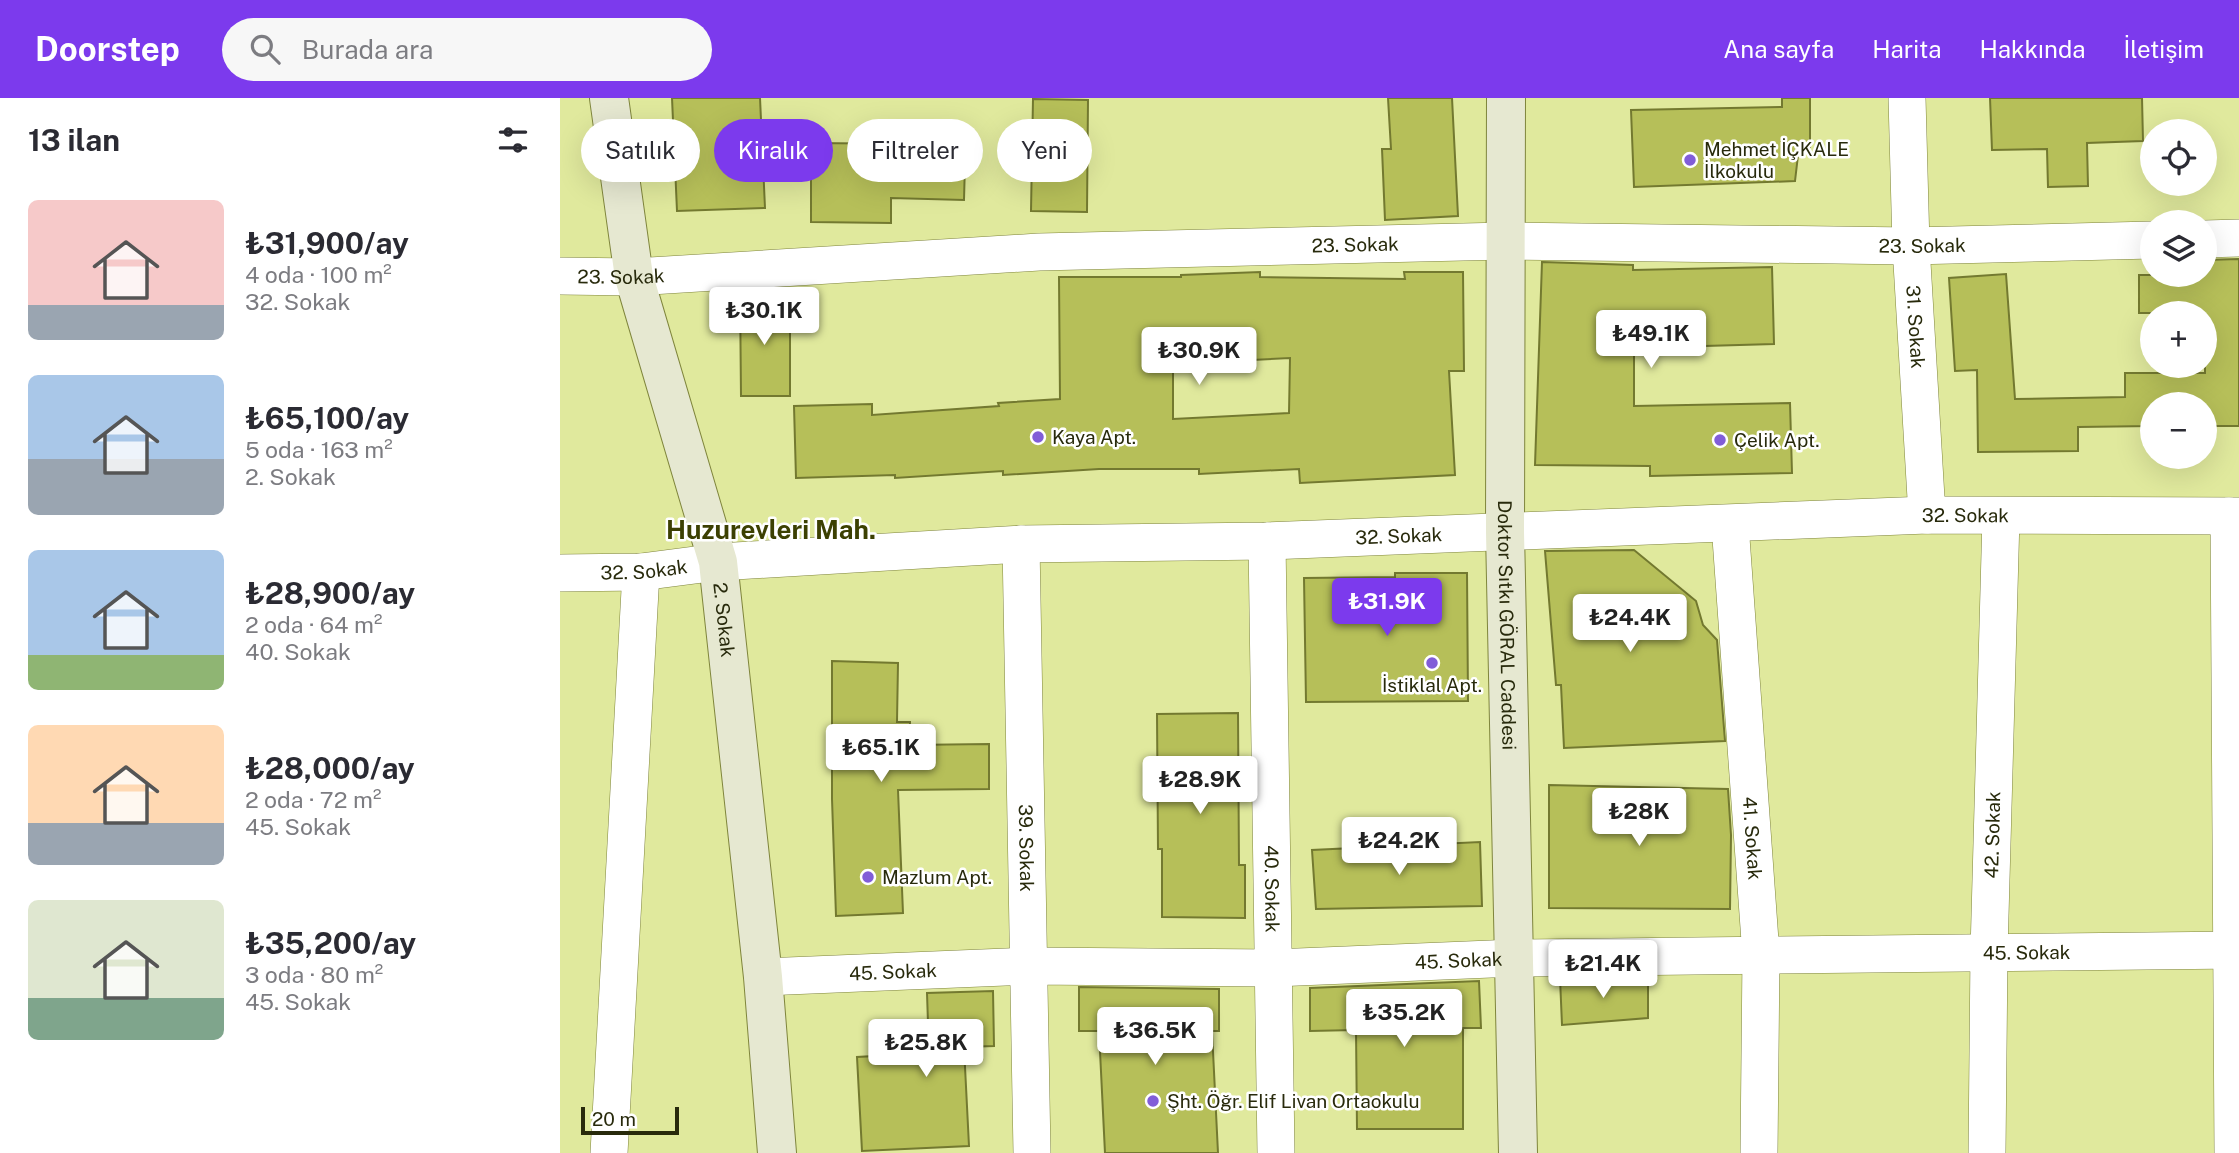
<!DOCTYPE html>
<html lang="tr">
<head>
<meta charset="utf-8">
<style>
  :root { --surface:#fff; --page:#f7f7f7; --text:#2b2b33; --muted:#7c7c81; --accent:#7c3aed }
  body { margin:0; font-family:"Public Sans",sans-serif; background:var(--page); color:var(--text); height:100vh; display:flex; flex-direction:column; font-size:26px; white-space:nowrap }
  * { box-sizing:border-box; margin:0 }
  p { font-size:23px; color:var(--muted) }
  .icon { flex:none; width:38px; height:38px; fill:none; stroke:currentColor; stroke-width:2; stroke-linecap:round; stroke-linejoin:round }
  .map { position:relative; flex:1; overflow:hidden }
  .side { display:flex; flex-direction:column; background:var(--surface); width:560px }
  .side>* { flex:none }
  .hud { position:absolute; left:21px; top:21px; width:665px; height:63px; display:flex; gap:14px }
  .tools { position:absolute; left:1580px; top:21px; display:grid; gap:14px }
  .tools a { display:grid; place-items:center; width:77px; height:77px; border-radius:50%; background:var(--surface); box-shadow:0 7px 28px #0002; font-size:35px }
  .scale { position:absolute; left:21px; bottom:18px; width:98px; box-sizing:border-box; padding-left:7px; border:4px solid #282a0c; border-top:0; font-size:19px; line-height:24px; white-space:nowrap; color:#282a0c; -webkit-text-stroke:5px #fff; paint-order:stroke }
  .price { position:absolute; translate:-50% -60px; padding:0 16px; border-radius:7px; background:#fff; color:#222; font-size:23px; line-height:46px; filter:drop-shadow(0 2px 4px #0008) }
  .price::after { content:''; position:absolute; left:50%; top:42px; width:21px; height:16px; margin-left:-10px; background:inherit; clip-path:polygon(0 0,100% 0,50% 100%) }
  .price.active { background:var(--accent); color:#fff }
  ul { padding:0; list-style:none }
  li { display:flex; align-items:center; gap:21px; height:175px; padding:0 28px }
  li span { display:grid; place-items:center; flex:none; width:196px; height:140px; border-radius:10px; color:#555 }
  li>.icon { margin-inline-start:auto }
  span .icon { width:84px; height:84px; fill:#fffc; stroke-width:1 }
  li b { font-size:30px }
  h2 { display:flex; justify-content:space-between; align-items:center; height:84px; padding:0 28px; font-size:30px }
  .pill { padding:0 24px; border-radius:32px; background:var(--surface); box-shadow:0 7px 28px #0002; font-size:24px; line-height:63px }
  .pill.active { background:var(--accent); color:#fff }
  header { display:flex; align-items:center; gap:42px; box-sizing:border-box; height:98px; padding:0 35px; background:var(--accent); color:#fff }
  header strong { font-size:33px }
  nav { display:flex; gap:38px; margin-inline-start:auto; font-size:24px }
  .search { width:490px; height:63px; background:var(--page); display:flex; align-items:center; gap:18px; box-sizing:border-box; padding:0 24px; border-radius:38px; color:var(--muted); font-size:26px }
  main { display:flex; flex:1; min-height:0 }
  .map>svg:first-child { display:block }
</style>
</head>
<body>
<header>
<strong>Doorstep</strong>
<div class="search"><svg class="icon" aria-label="search" viewBox="0 0 24 24"><circle cx="10" cy="10" r="6"/><path d="M15 15l6 6"/></svg>Burada ara</div>
<nav><a>Ana sayfa</a><a>Harita</a><a>Hakkında</a><a>İletişim</a></nav>
</header>
<main>
<section class="side">
<h2>13 ilan<svg class="icon" aria-label="filters" viewBox="0 0 24 24"><path d="M4 7h16M4 17h16"/><circle cx="9" cy="7" r="2"/><circle cx="15" cy="17" r="2"/></svg></h2>
<ul>
<li><span style="background:linear-gradient(#f6c9c9 75%,#9aa5b1 0)"><svg class="icon" aria-label="home" viewBox="0 0 24 24"><path d="M3 11l9-7 9 7M6 9v11h12V9"/></svg></span><div><b>₺31,900/ay</b><p>4 oda · 100 m²</p><p>32. Sokak</p></div></li>
<li><span style="background:linear-gradient(#a9c7e8 60%,#9aa5b1 0)"><svg class="icon" aria-label="home" viewBox="0 0 24 24"><path d="M3 11l9-7 9 7M6 9v11h12V9"/></svg></span><div><b>₺65,100/ay</b><p>5 oda · 163 m²</p><p>2. Sokak</p></div></li>
<li><span style="background:linear-gradient(#a9c7e8 75%,#8fb573 0)"><svg class="icon" aria-label="home" viewBox="0 0 24 24"><path d="M3 11l9-7 9 7M6 9v11h12V9"/></svg></span><div><b>₺28,900/ay</b><p>2 oda · 64 m²</p><p>40. Sokak</p></div></li>
<li><span style="background:linear-gradient(#ffd9b3 70%,#9aa5b1 0)"><svg class="icon" aria-label="home" viewBox="0 0 24 24"><path d="M3 11l9-7 9 7M6 9v11h12V9"/></svg></span><div><b>₺28,000/ay</b><p>2 oda · 72 m²</p><p>45. Sokak</p></div></li>
<li><span style="background:linear-gradient(#dfe7d0 70%,#7fa58c 0)"><svg class="icon" aria-label="home" viewBox="0 0 24 24"><path d="M3 11l9-7 9 7M6 9v11h12V9"/></svg></span><div><b>₺35,200/ay</b><p>3 oda · 80 m²</p><p>45. Sokak</p></div></li>
</ul>
</section>
<div class="map">
<svg width="1679" height="1055" viewBox="0 0 1679 1055">
  <rect width="100%" height="100%" fill="#e0e99d"/>
  <g fill="#b6bf59" stroke="#737930" stroke-width="2" fill-rule="evenodd">
    <path d="M112,0H200L205,110L117,113Z"/>
    <path d="M828,0H892L898,118L825,122L822,51H831Z"/>
    <path d="M1222,0H1250V49H1239L1235,83L1074,89L1071,12L1222,9Z"/>
    <path d="M1430,0H1582L1583,43L1527,45L1528,88L1488,89L1487,51L1432,52Z"/>
    <path d="M473,1L528,2L527,114L471,113Z"/>
    <path d="M358,27L406,28L404,102L331,100V125L251,124V45L358,46Z"/>
    <path d="M1679,161V328H1645V306H1592V328L1518,329V353L1418,354L1417,272L1395,273L1389,180L1446,176L1455,301L1565,299V275H1645V215H1579V177H1645V162Z"/>
    <path d="M982,164L1073,167V172L1212,169L1214,246L1074,250V308L1230,305L1232,375L1090,378V368L975,367Z"/>
    <path d="M700,174V179L845,181L844,174H903L904,273H889L895,377L740,385L739,371L639,376V371H539L443,377V373L335,380V377L236,380L234,308L312,306V317L439,308L438,305L500,301L499,179H621V177ZM730,260L729,315L613,321V266Z"/>
    <path d="M208,192L209,212L230,211V298H181L180,193Z"/>
    <path d="M1074,452L1136,503L1143,527L1157,542L1165,643L1004,650L1001,587H996L985,453Z"/>
    <path d="M835,475H907L908,603L746,604L744,480L835,479Z"/>
    <path d="M272,563L338,565L337,624H350L349,647L429,646V691L338,692L343,815L276,818L272,701Z"/>
    <path d="M678,615L679,767H685V820L602,819V751H598L597,616Z"/>
    <path d="M989,687L1168,691L1171,737L1170,811L989,810Z"/>
    <path d="M920,744L922,808L756,811L752,752Z"/>
    <path d="M1000,880H1088V920L1002,927Z"/>
    <path d="M919,883L921,930H903V1031H797L796,932L750,933V890Z"/>
    <path d="M519,889L659,891V933H652L658,1055H545L539,933H519Z"/>
    <path d="M433,893L434,948L404,949L409,1048L302,1053L297,959L369,955L367,895Z"/>
  </g>
  <g fill="none" stroke-linecap="round" stroke-linejoin="round">
    <g stroke="#7f853c" stroke-width="38">
      <g id="street">
        <path id="s1" d="M1347,0L1351,148L1367,417"/>
        <path d="M1645,141L1679,140"/>
        <path id="s2" d="M0,178L74,179L479,154L946,143L1351,148L1592,142"/>
        <path d="M1669,418L1673,1055"/>
        <path id="s3" d="M1170,426L1201,857L1199,1055"/>
        <path id="s4" d="M707,443L716,1055"/>
        <path id="s5" d="M461,446L472,1055"/>
        <path id="s6" d="M0,475L81,474L158,464L461,446L707,443L1367,417L1679,418"/>
        <path id="s7" d="M203,879L469,868L714,870L955,860L1679,852"/>
        <path d="M49,1055L81,474"/>
        <path id="s8" d="M1427,1055L1429,854L1441,419"/>
      </g>
    </g>
    <g stroke="#7f853c" stroke-width="40">
      <g id="secondary">
        <path id="s9" d="M49,0L74,179L158,464L203,879L217,1055"/>
        <path id="s10" d="M946,0L945,434L958,1055"/>
      </g>
    </g>
    <use href="#street" stroke="#fff" stroke-width="37"/>
    <use href="#secondary" stroke="#e6e8d1" stroke-width="38"/>
  </g>
  <g fill="#815dd8" stroke="#fff" stroke-width="2.5">
    <circle cx="1130" cy="62" r="7"/>
    <circle cx="478" cy="339" r="7"/>
    <circle cx="1160" cy="342" r="7"/>
    <circle cx="872" cy="565" r="7"/>
    <circle cx="308" cy="779" r="7"/>
    <circle cx="593" cy="1003" r="7"/>
  </g>
  <g text-anchor="middle" dominant-baseline="central" stroke-width="5" stroke-linejoin="round" paint-order="stroke">
    <g font-size="19" fill="#282a0c" stroke="#fff" text-anchor="start">
      <text x="1144" y="51">Mehmet İÇKALE<tspan x="1144" dy="22">İlkokulu</tspan></text>
      <text x="492" y="339">Kaya Apt.</text>
      <text x="1174" y="342">Çelik Apt.</text>
      <text x="872" y="587" text-anchor="middle">İstiklal Apt.</text>
      <text x="322" y="779">Mazlum Apt.</text>
      <text x="607" y="1003">Şht. Öğr. Elif Livan Ortaokulu</text>
    </g>
    <g font-size="19" fill="#282a0c" stroke="#fff">
      <text stroke="none"><textPath href="#s2" startOffset="796">23. Sokak</textPath></text>
      <text stroke="none"><textPath href="#s2" startOffset="1363">23. Sokak</textPath></text>
      <text stroke="none"><textPath href="#s2" startOffset="61">23. Sokak</textPath></text>
      <text stroke="none"><textPath href="#s1" startOffset="229">31. Sokak</textPath></text>
      <text stroke="none"><textPath href="#s6" startOffset="1407">32. Sokak</textPath></text>
      <text stroke="none"><textPath href="#s6" startOffset="840">32. Sokak</textPath></text>
      <text stroke="none"><textPath href="#s6" startOffset="84">32. Sokak</textPath></text>
      <text stroke="none"><textPath href="#s9" startOffset="536">2. Sokak</textPath></text>
      <text stroke="none"><textPath href="#s10" startOffset="527">Doktor Sıtkı GÖRAL Caddesi</textPath></text>
      <text stroke="none"><textPath href="#s8" startOffset="318">42. Sokak</textPath></text>
      <text stroke="none"><textPath href="#s3" startOffset="315">41. Sokak</textPath></text>
      <text stroke="none"><textPath href="#s5" startOffset="304">39. Sokak</textPath></text>
      <text stroke="none"><textPath href="#s4" startOffset="348">40. Sokak</textPath></text>
      <text stroke="none"><textPath href="#s7" startOffset="1264">45. Sokak</textPath></text>
      <text stroke="none"><textPath href="#s7" startOffset="696">45. Sokak</textPath></text>
      <text stroke="none"><textPath href="#s7" startOffset="130">45. Sokak</textPath></text>
    </g>
    <g font-size="26" font-weight="bold" fill="#3c4002" stroke="#fff">
      <text x="211" y="431">Huzurevleri Mah.</text>
    </g>
  </g>
</svg>
<div class="tools">
<a><svg class="icon" aria-label="locate" viewBox="0 0 24 24"><circle cx="12" cy="12" r="6"/><path d="M12 2v4M12 18v4M2 12h4M18 12h4"/></svg></a>
<a><svg class="icon" aria-label="layers" viewBox="0 0 24 24"><path d="M12 4l9 5-9 5-9-5zM3 14l9 5 9-5"/></svg></a>
<a>+</a>
<a>−</a>
</div>
<div class="scale">20 m</div>
<b class="price" style="left:204px;top:249px">₺30.1K</b>
<b class="price" style="left:1091px;top:272px">₺49.1K</b>
<b class="price" style="left:639px;top:289px">₺30.9K</b>
<b class="price active" style="left:827px;top:540px">₺31.9K</b>
<b class="price" style="left:1070px;top:556px">₺24.4K</b>
<b class="price" style="left:321px;top:686px">₺65.1K</b>
<b class="price" style="left:640px;top:718px">₺28.9K</b>
<b class="price" style="left:1079px;top:750px">₺28K</b>
<b class="price" style="left:839px;top:779px">₺24.2K</b>
<b class="price" style="left:1043px;top:902px">₺21.4K</b>
<b class="price" style="left:844px;top:951px">₺35.2K</b>
<b class="price" style="left:595px;top:969px">₺36.5K</b>
<b class="price" style="left:366px;top:981px">₺25.8K</b>
<div class="hud">
<a class="pill">Satılık</a>
<a class="pill active">Kiralık</a>
<a class="pill">Filtreler</a>
<a class="pill">Yeni</a>
</div>
</div>
</main>
</body>
</html>
